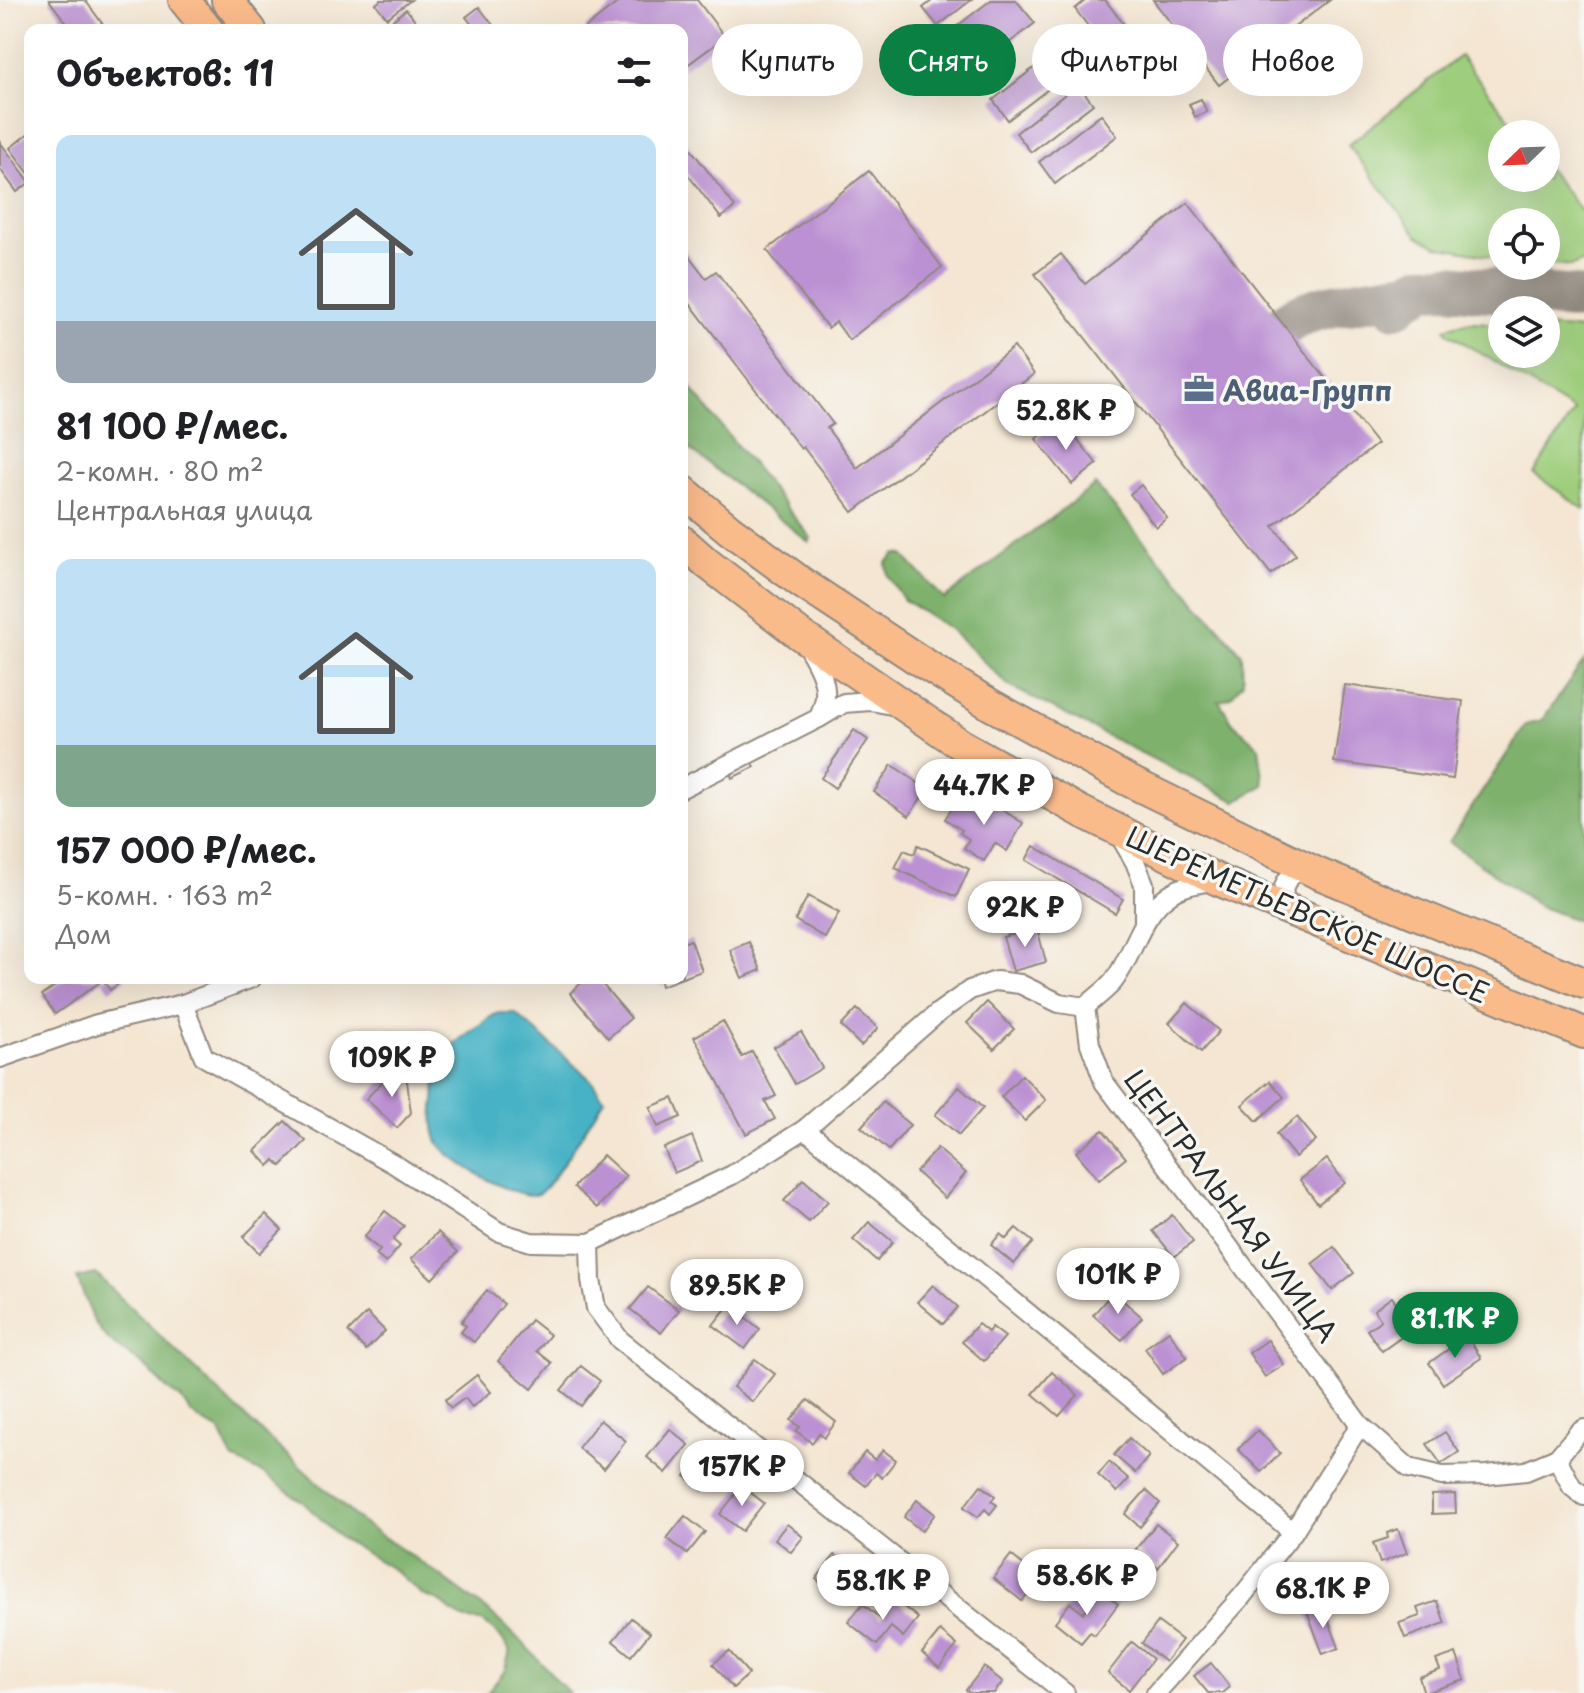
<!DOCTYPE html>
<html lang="ru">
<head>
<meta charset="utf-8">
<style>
  :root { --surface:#fff; --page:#f2f2f2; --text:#202124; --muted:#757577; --accent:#0b8043 }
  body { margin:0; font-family:"Playpen Sans",sans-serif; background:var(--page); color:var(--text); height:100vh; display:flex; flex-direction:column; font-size:30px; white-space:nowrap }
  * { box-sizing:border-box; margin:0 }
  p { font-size:26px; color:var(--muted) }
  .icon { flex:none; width:44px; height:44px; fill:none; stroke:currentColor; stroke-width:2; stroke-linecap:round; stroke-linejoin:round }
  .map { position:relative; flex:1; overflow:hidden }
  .side { position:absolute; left:24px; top:24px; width:664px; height:960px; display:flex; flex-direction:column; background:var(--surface); border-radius:16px; box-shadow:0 8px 32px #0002 }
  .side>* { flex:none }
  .banner { position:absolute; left:712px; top:24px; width:752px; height:72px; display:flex; gap:16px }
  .needle { width:52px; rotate:247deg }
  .controls { position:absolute; left:1488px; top:120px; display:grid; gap:16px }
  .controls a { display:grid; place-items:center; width:72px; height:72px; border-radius:50%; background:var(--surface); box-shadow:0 8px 32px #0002; font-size:40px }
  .price { position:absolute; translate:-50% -68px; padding:0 18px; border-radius:28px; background:#fff; color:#222; font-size:26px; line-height:52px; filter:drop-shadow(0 2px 4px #0008) }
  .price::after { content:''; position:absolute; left:50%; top:48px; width:24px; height:18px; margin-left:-12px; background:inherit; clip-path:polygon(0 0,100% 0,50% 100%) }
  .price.on { background:var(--accent); color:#fff }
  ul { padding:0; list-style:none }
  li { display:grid; align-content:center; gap:16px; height:424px; padding:0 32px }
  li span { display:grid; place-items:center; height:248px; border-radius:16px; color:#555 }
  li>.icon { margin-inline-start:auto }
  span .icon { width:144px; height:144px; fill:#fffc; stroke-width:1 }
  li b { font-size:34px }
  h2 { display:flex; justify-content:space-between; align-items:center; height:96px; padding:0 32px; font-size:34px }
  .pill { padding:0 28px; border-radius:36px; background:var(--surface); box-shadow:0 8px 32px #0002; font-size:28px; line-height:72px }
  .pill.on { background:var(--accent); color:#fff }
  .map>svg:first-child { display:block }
</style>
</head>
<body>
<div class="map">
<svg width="1584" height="1693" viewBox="0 0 1584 1693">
  <rect width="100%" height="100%" fill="#f6f6f2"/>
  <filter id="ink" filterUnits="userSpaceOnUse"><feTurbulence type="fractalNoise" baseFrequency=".0125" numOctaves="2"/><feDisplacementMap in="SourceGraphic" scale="16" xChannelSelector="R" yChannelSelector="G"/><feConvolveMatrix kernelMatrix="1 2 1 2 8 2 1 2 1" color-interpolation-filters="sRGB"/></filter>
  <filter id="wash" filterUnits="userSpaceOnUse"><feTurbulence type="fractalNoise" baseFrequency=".006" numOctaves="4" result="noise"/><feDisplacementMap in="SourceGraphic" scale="32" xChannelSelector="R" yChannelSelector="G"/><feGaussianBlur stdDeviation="1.8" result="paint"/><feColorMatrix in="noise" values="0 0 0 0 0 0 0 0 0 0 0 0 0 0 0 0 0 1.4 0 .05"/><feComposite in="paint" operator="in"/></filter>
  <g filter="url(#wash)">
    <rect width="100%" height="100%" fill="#f4e6d2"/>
    <g fill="#9ece7c" stroke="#647c54" stroke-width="2">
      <path d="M1460,56L1521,134H1502V178H1546V166L1584,215V261L1572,266L1546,263V222H1502V258L1437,246L1418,236L1348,145Z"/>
      <path d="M1471,322L1502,324V354H1546V327L1584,330V509L1534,474L1574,411L1448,333L1446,329L1451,326Z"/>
    </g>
    <g fill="#7eb16c" stroke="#546e4c" stroke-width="2">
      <path d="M682,377L811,538L809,542L682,443Z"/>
      <path d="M1095,485L1242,654L1243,682L1231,697L1219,701L1233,723L1259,747L1264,785L1236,801L1009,686L949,628L904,600L888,576L886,563L895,554L903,555L944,599Z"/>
      <path d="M1584,661V923L1539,906L1449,842L1526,725L1542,720Z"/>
      <path d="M96,1274L231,1404L360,1521L435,1572L488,1611L524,1644L569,1693H487L504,1672L509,1655V1649L496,1632L482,1621L466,1620L452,1612L439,1601L422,1595L397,1572L339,1537L304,1503L264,1474L233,1459L219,1430L202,1422L190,1412L181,1399L168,1390L144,1365L116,1346L103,1334L94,1321L77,1278Z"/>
    </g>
    <path fill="#47b2c5" stroke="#396e78" stroke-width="2" d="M499,1013H515L591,1080L604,1099C593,1116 551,1188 538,1194C519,1202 447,1160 438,1142C432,1129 433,1113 435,1100C436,1092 435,1083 436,1075C440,1050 459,1040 478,1026C486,1021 490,1016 499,1013Z"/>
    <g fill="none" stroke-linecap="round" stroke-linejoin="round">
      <g stroke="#90887e" stroke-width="44">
        <path d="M1396,306L1409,293L1420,287L1449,286L1584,299"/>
        <path d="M1284,325C1309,303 1381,298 1415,292"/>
      </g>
    </g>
    <g id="blocks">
      <g fill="#bc91d3">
        <path d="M49,0H85L107,30H72Z"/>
        <path d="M381,0H411L387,18L376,4Z"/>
        <path d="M621,0H697L725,37L682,69V30H586L585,28Z"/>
        <path d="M933,0H971L938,26L923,8Z"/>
        <path d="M991,0H1016L1035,23L970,73L943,37Z"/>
        <path d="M1086,0H1105L1142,47L1118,65L1075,9Z"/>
        <path d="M1153,0H1330L1219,85Z"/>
        <path d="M479,7L493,25L487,30H476L466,17Z"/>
        <path d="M406,9L418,24L411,30H400L393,20Z"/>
        <path d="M1053,53L1069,73L1008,120L993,100Z"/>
        <path d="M1078,84L1093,104L1031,152L1016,133Z"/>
        <path d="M1201,99L1207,112L1195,117L1189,104Z"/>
        <path d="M1101,114L1117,136L1055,184L1039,162Z"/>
        <path d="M30,132V175L10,148Z"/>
        <path d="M0,142L30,182L17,192L0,169Z"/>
        <path d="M687,144L735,207L721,218L682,167V148Z"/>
        <path d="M869,171L942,267L849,340L836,322L828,328L767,250Z"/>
        <path d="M1188,203L1377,444L1273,526L1296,555L1271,574L1035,274L1061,254L1085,284Z"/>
        <path d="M682,247L706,278L716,271L833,424L827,428L857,468L1014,347L1034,374L853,512L803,447L801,449L682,293Z"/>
        <path d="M1061,419L1097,464L1072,484L1036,439Z"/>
        <path d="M1141,485L1167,518L1156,527L1130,494Z"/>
        <path d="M1345,685L1463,701L1453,779L1334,762Z"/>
        <path d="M854,730L868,740L835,788L821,778Z"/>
        <path d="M751,758L755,767L732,778L728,770Z"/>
        <path d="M892,765L927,789L909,816L874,792Z"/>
        <path d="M959,797L985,813L991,803L1023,823L1007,851L995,843L984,861L964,848L969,839L960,833L962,830L945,819Z"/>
        <path d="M918,845L969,869L956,897L895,868L904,850L914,854Z"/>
        <path d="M1034,846L1123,899L1115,913L1026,860Z"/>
        <path d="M808,896L839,913L825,938L795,920Z"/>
        <path d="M1037,928L1046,962L1013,971L1003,937Z"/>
        <path d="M691,940L702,971L661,986L659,978H682V943Z"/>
        <path d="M749,942L761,970L742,978L730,950Z"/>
        <path d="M67,978H127L110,990L103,980L55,1014L42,995Z"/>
        <path d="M587,978H597L631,1018L608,1038L570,993Z"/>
        <path d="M987,1002L1014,1029L994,1049L967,1023Z"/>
        <path d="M1187,1003L1219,1031L1201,1052L1169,1023Z"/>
        <path d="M857,1009L878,1028L861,1046L841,1026Z"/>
        <path d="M723,1021L742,1057L752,1051L776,1096L765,1101L775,1119L746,1134L694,1037Z"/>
        <path d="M801,1032L822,1068L795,1084L774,1047Z"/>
        <path d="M394,1069L407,1081L411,1113L397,1128L366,1099Z"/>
        <path d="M1022,1075L1046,1100L1025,1121L1001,1097Z"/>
        <path d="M1270,1081L1284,1097L1257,1121L1242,1105Z"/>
        <path d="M959,1087L983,1108L959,1135L935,1115Z"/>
        <path d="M673,1098L681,1117L658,1127L650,1107Z"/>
        <path d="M883,1102L910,1125L889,1150L861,1127Z"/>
        <path d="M1297,1117L1316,1140L1295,1157L1276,1134Z"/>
        <path d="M285,1121L306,1141L281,1166L275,1160L269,1166L255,1151Z"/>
        <path d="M1103,1130L1126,1158L1099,1180L1076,1152Z"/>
        <path d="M692,1136L702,1161L674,1173L664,1148Z"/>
        <path d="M937,1148L966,1173L945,1198L916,1172Z"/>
        <path d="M603,1155L626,1176L597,1208L574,1187Z"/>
        <path d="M1327,1159L1345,1183L1318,1204L1300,1180Z"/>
        <path d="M803,1179L828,1201L809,1222L784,1201Z"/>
        <path d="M385,1211L404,1226L393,1240L400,1246L386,1263L376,1255L380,1250L364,1237Z"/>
        <path d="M266,1214L282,1230L259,1253L243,1237Z"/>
        <path d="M1172,1215L1193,1242L1174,1257L1153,1231Z"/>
        <path d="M869,1222L893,1242L877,1261L853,1240Z"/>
        <path d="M1016,1228L1033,1242L1014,1264L991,1245L1000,1234L1006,1239Z"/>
        <path d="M438,1232L458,1252L432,1279L411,1259Z"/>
        <path d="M1334,1247L1354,1273L1332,1290L1312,1264Z"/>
        <path d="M933,1285L958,1307L943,1324L917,1302Z"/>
        <path d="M648,1287L679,1310L661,1333L630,1309Z"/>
        <path d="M487,1290L504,1304L474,1342L461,1332L466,1326L461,1322Z"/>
        <path d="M1113,1292L1142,1317L1122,1340L1093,1315Z"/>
        <path d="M1392,1297L1414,1328L1382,1351L1367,1330L1381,1320L1374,1310Z"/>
        <path d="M729,1305L760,1329L745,1349L713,1325Z"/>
        <path d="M367,1313L385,1331L366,1350L348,1332Z"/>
        <path d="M531,1320L550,1335L537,1351L552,1363L532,1389L498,1361Z"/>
        <path d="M978,1324L988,1332L992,1327L1005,1337L984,1361L962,1342Z"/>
        <path d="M1169,1331L1187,1357L1163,1374L1145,1348Z"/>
        <path d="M1467,1336L1481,1358L1443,1384L1429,1363Z"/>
        <path d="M1268,1340L1284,1365L1265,1377L1249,1353Z"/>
        <path d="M755,1359L775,1374L753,1402L733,1387Z"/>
        <path d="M581,1366L600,1381L581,1406L561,1390Z"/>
        <path d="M1052,1372L1078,1395L1059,1416L1033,1394Z"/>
        <path d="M477,1375L491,1392L472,1407L465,1398L451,1408L445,1400Z"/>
        <path d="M808,1400L836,1422L824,1438L819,1433L812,1443L796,1431L800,1427L791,1420Z"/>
        <path d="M600,1420L626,1441L604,1469L578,1448Z"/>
        <path d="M670,1429L689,1445L666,1473L647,1457Z"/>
        <path d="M1258,1430L1280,1453L1261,1472L1238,1449Z"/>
        <path d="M1445,1432L1459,1452L1441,1464L1427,1444Z"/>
        <path d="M1129,1438L1149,1456L1135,1473L1114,1455Z"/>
        <path d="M883,1450L896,1460L882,1478L876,1473L866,1486L849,1473L865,1452L875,1460Z"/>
        <path d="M702,1455L720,1469L703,1490L685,1476Z"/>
        <path d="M1109,1462L1129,1479L1117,1492L1098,1475Z"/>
        <path d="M981,1485L995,1496L991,1501L997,1505L990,1514L985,1509L978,1517L964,1507Z"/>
        <path d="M742,1486L764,1503L742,1531L720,1514Z"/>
        <path d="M1146,1490L1160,1503L1140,1527L1125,1514Z"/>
        <path d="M1455,1494L1456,1513L1432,1514V1495Z"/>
        <path d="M917,1500L935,1514L922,1531L904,1517Z"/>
        <path d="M685,1516L705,1532L687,1554L667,1538Z"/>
        <path d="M787,1524L803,1537L791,1552L775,1539Z"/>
        <path d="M1156,1524L1178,1541L1158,1568L1135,1550Z"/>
        <path d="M1398,1529L1407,1553L1380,1563L1373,1543L1388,1538L1387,1533Z"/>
        <path d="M835,1555L856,1573L837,1596L816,1579Z"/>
        <path d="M1011,1555L1040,1578L1022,1601L993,1578Z"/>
        <path d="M1101,1590L1118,1604L1095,1635L1090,1632L1081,1643L1055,1622L1070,1603L1083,1613Z"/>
        <path d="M895,1600L918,1618L903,1637L891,1627L877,1645L848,1622L863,1604L881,1619Z"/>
        <path d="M1437,1601L1445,1623L1405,1638L1399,1623L1420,1616L1417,1608Z"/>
        <path d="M1323,1605L1339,1648L1323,1654L1307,1611Z"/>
        <path d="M631,1618L650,1633L631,1656L613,1641Z"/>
        <path d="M1158,1622L1182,1640L1165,1662L1142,1643Z"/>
        <path d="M940,1631L957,1645L939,1668L922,1653Z"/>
        <path d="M1132,1642L1153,1659L1129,1690L1108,1673Z"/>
        <path d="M729,1651L749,1674L733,1688L713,1664Z"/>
        <path d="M1456,1653L1465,1680L1424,1693L1419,1677L1440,1670L1436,1660Z"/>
        <path d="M1211,1663L1230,1687L1223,1693H1208L1194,1676Z"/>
        <path d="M984,1667L1003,1682L994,1693H970L966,1690Z"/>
      </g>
    </g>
  </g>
  <g filter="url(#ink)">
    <use href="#blocks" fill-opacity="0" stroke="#90887e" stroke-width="2"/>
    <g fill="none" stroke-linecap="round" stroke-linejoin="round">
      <g stroke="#90887e" stroke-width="22">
        <g id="minor">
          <path d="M807,646C816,661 827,680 825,698C824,705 821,712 819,718"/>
          <path d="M682,788L819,718L844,703L871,701L892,705"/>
          <path d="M1118,833L1135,862L1144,884V923"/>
          <path d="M1294,910C1273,894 1286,868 1311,871"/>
          <path d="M183,1004L204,1057L394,1164L499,1232L531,1242L590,1243L732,1175L805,1129L939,1012L970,990L996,981L1020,984L1059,1003L1085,1007"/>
          <path d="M1085,1007L1090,1044L1104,1082L1226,1243L1360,1425L1409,1468L1442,1476L1486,1475L1526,1471L1557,1458"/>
          <path d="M1085,1007C1094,999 1105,991 1113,982C1134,955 1140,914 1170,894C1184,884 1202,883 1218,880"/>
          <path d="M0,1058L97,1024L183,1004L252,978"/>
          <path d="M805,1129L1293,1532"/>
          <path d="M590,1243L591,1280L596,1308L620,1340L1065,1693"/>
          <path d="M1584,1429L1578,1433L1557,1458L1572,1487L1584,1496"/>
          <path d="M1156,1693L1243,1595L1293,1532L1360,1425"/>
        </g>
      </g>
      <g stroke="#90887e" stroke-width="34">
        <g id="primary">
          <path d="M184,0L208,30"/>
          <path d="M227,0L251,30"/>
          <path d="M682,490L730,530L802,583L917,659L991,705L1127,780L1317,873L1584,983"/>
          <path d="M682,541L708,564L799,634L960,744L1082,812L1218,880L1584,1033"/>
        </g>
      </g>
      <use href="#minor" stroke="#fff" stroke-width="18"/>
      <use href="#primary" stroke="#fabb8b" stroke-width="30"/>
    </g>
  </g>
  <defs>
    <g id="office-bare" transform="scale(2.4)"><path d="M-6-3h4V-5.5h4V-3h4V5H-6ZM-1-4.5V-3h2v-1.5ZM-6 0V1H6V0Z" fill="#5c6f8a" stroke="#f6f6f2" stroke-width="2.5" paint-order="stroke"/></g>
  </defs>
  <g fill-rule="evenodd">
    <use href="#office-bare" x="1199" y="389"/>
  </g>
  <g text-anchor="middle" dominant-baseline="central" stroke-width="7" stroke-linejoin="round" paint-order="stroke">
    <g font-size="28" font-weight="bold" fill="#4e5e75" stroke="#f6f6f2" text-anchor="start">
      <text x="1223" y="389">Авиа-Групп</text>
    </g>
    <g font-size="28" fill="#2b2b2b" stroke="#f6f6f2">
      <text transform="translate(1308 914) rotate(24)">ШЕРЕМЕТЬЕВСКОЕ ШОССЕ</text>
      <text transform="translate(1232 1205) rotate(53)">ЦЕНТРАЛЬНАЯ УЛИЦА</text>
    </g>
  </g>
</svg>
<div class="controls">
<a><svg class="needle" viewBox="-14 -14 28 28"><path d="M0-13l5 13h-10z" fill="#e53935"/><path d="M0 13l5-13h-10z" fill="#757577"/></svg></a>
<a><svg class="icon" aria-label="locate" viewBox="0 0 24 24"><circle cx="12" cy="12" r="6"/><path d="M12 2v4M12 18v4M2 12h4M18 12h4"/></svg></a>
<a><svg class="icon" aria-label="layers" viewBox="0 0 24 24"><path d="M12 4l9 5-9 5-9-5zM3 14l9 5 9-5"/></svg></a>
</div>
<b class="price" style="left:1066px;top:452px">52.8K ₽</b>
<b class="price" style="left:984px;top:827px">44.7K ₽</b>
<b class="price" style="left:1025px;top:949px">92K ₽</b>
<b class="price" style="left:392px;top:1099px">109K ₽</b>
<b class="price" style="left:1118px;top:1316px">101K ₽</b>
<b class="price" style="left:737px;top:1327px">89.5K ₽</b>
<b class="price on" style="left:1455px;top:1360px">81.1K ₽</b>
<b class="price" style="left:742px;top:1508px">157K ₽</b>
<b class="price" style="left:1087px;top:1617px">58.6K ₽</b>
<b class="price" style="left:883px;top:1622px">58.1K ₽</b>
<b class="price" style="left:1323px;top:1630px">68.1K ₽</b>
<div class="banner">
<a class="pill">Купить</a>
<a class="pill on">Снять</a>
<a class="pill">Фильтры</a>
<a class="pill">Новое</a>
</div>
<section class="side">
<h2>Объектов: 11<svg class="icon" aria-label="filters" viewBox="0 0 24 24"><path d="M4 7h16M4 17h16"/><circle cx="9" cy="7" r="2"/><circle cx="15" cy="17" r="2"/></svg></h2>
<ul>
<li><span style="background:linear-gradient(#bfe0f5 75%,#9aa5b1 0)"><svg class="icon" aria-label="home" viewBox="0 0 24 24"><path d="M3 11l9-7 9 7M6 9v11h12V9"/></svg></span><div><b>81 100 ₽/мес.</b><p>2-комн. · 80 m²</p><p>Центральная улица</p></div></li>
<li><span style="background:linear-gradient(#bfe0f5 75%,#7fa58c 0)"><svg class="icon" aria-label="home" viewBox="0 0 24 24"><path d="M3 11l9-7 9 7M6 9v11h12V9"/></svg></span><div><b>157 000 ₽/мес.</b><p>5-комн. · 163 m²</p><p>Дом</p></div></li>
</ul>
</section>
</div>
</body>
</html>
